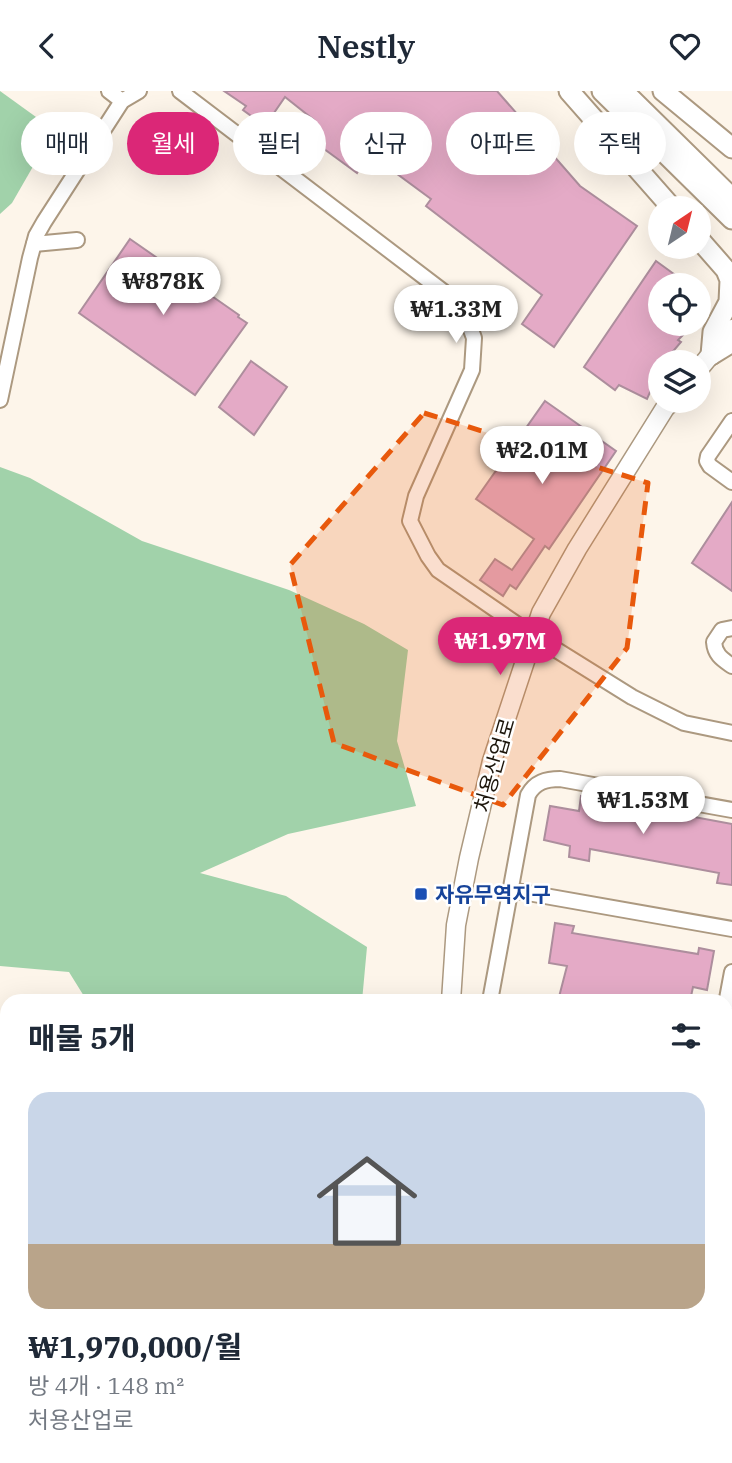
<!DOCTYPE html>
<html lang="ko">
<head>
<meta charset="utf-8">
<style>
  :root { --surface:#fff; --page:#f2f2f3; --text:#1f2937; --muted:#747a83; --accent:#db2777 }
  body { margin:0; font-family:"IBM Plex Serif","Noto Sans KR",serif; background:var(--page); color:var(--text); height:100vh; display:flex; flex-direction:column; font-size:26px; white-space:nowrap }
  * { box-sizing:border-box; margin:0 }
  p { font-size:23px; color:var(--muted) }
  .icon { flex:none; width:38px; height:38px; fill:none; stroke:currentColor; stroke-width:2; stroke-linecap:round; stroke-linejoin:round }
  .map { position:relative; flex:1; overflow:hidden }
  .drawer { position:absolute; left:0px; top:903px; width:733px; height:469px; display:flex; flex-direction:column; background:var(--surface); border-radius:21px 21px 0 0; box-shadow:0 7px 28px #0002 }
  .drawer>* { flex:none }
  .top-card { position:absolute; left:21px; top:21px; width:691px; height:63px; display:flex; gap:14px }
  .needle { width:46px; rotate:35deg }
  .tools { position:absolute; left:648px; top:105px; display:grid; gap:14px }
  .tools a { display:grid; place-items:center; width:63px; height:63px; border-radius:50%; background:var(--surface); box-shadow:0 7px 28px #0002; font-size:35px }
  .price { position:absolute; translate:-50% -60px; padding:0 16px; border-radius:24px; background:#fff; color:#222; font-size:23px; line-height:46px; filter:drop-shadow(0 2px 4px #0008) }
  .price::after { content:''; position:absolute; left:50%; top:42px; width:21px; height:16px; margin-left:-10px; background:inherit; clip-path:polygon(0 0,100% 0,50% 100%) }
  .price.selected { background:var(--accent); color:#fff }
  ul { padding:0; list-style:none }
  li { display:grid; align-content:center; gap:14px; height:371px; padding:0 28px }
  li span { display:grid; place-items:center; height:217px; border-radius:21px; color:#555 }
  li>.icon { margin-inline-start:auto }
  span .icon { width:126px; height:126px; fill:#fffc; stroke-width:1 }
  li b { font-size:30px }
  h2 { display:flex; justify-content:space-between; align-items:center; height:84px; padding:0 28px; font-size:30px }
  .tag { padding:0 24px; border-radius:32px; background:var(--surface); box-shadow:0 7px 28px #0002; font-size:24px; line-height:63px }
  .tag.selected { background:var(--accent); color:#fff }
  header { display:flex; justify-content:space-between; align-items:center; height:91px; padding:0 28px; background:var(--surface); font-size:32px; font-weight:600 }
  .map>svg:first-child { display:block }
</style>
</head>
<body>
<header><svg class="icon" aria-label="back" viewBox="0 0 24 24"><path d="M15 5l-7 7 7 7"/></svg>Nestly<svg class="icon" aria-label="heart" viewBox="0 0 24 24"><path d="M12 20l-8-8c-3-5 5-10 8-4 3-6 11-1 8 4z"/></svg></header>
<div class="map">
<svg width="732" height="1372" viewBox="0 0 732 1372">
  <rect width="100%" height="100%" fill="#fdf5ea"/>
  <g fill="#a1d2aa">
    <path d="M0,0L54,39L12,112L0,123Z"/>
    <path d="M0,376L30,387L142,450L289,499L364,533L408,559L397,650L416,715L288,743L200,782L286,805L367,856L362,910H87L69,881L0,875Z"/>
  </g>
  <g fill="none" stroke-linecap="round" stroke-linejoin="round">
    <g stroke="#9adbf7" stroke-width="3.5">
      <path d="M0,1237L7,1238"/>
      <path d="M295,1365L302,1372"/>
    </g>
  </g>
  <g fill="#e4aac6" stroke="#ad8e9d" stroke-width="2">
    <path d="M224,0H497L580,95L637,135L554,256L522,233L542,204L426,115L431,108L374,66L366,79L361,75L357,82L305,44L314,29L285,6L265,35L243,19L246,15Z"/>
    <path d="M130,148L239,224L238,226L247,232L195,304L79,222Z"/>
    <path d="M656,170L689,194H660V233H694L678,249L681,251L664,271H660V276L656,280L659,281L647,308L619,294L615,299L584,276Z"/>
    <path d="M251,270L287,296L254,344L219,316Z"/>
    <path d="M545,310L616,360L549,458L545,455L516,498L510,494L503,505L480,489L495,468L512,479L534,448L476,408Z"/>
    <path d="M732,411V500L692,472Z"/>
    <path d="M581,705L732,733V794L717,792L719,782L590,758L589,770L569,766L570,755L544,749L550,715L579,720Z"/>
    <path d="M555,832L574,835L572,842L698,863L699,857L714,860L707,899L693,896L690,910H576L559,906L567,875L549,872Z"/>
  </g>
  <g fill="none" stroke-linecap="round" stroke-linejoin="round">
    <g stroke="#ac9980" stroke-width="18">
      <g id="minor">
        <path d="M109,0L122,10"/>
        <path d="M180,0L453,208L466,225L474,247L472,279L416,405L410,430L428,465L438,479L534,545L632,606L684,632L732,642"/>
        <path d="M34,153L77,149"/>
        <path d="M0,309L30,167L36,145L44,131L122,10L139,0"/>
        <path d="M732,330L708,365L707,370L710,375L732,391"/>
        <path d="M732,537L722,539L714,551C715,564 722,568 732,575"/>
        <path d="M511,799L732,838"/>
        <path d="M490,910L528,704C535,691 546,688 560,688L732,719"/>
        <path d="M726,913L732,881"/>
        <path d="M726,984L732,985"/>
      </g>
    </g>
    <g stroke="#ac9980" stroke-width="21">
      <g id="major">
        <path d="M698,279L732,238"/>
        <path d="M451,910L456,834L469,767L492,670L541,522L577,458L665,317L672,310"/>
        <path d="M433,1372V1365"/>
      </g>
    </g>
    <g stroke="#ac9980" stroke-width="23">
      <g id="highway">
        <path d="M569,0L672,117"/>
        <path d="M602,0L732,128"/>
        <path d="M623,0L732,107"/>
        <path d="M663,0L732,57"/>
        <path d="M698,147L726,179L730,189L729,211L713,241L711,264"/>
        <path d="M711,264L732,251"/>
        <path d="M0,979L7,984"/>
        <path d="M0,1005L7,1010"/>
        <path d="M513,1365L524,1372"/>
        <path d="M545,1365L555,1372"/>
      </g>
    </g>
    <path stroke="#867e74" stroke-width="2" stroke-dasharray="5 3.5" stroke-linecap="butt" d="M0,1249L7,1250"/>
    <use href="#minor" stroke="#fff" stroke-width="14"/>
    <use href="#major" stroke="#fff" stroke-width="18"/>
    <use href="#highway" stroke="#fff" stroke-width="19"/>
    <g stroke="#81796f" stroke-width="3.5" stroke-dasharray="10 5" stroke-linecap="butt">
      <path d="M0,1072L7,1077"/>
      <path d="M441,1365L451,1372"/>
    </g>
  </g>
  <path fill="#e8590c" fill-opacity="0.2" stroke="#e8590c" stroke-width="5" stroke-dasharray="14 9" stroke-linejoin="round" d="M424,322L648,392L627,557L503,714L334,652L290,474Z"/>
  <rect fill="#1a4fb4" stroke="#fff" stroke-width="2.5" x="414" y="796" width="14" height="14" rx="3.5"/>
  <g text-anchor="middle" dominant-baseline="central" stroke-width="5" stroke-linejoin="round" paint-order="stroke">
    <g font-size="21" fill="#1d160c" stroke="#fff">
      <text transform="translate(494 674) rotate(-74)">처용산업로</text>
    </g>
    <g font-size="21" font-weight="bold" fill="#164399" stroke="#fff" text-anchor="start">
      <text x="435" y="803">자유무역지구</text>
    </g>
  </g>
</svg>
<div class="tools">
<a><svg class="needle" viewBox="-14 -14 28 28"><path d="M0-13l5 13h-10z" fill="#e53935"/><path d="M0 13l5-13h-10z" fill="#747a83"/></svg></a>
<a><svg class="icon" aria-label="locate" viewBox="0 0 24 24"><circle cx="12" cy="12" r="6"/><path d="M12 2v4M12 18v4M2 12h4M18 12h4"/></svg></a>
<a><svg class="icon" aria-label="layers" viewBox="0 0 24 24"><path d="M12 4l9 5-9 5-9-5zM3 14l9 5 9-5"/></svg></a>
</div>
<b class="price" style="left:163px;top:226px">₩878K</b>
<b class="price" style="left:456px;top:254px">₩1.33M</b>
<b class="price" style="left:542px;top:395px">₩2.01M</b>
<b class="price selected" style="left:500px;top:586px">₩1.97M</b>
<b class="price" style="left:643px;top:745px">₩1.53M</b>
<div class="top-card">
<a class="tag">매매</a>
<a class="tag selected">월세</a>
<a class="tag">필터</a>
<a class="tag">신규</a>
<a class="tag">아파트</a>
<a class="tag">주택</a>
</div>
<section class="drawer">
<h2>매물 5개<svg class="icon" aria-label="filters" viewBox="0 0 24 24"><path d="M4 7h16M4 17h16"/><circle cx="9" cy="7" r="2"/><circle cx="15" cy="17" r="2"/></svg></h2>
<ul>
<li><span style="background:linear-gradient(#c9d6e8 70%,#b9a48a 0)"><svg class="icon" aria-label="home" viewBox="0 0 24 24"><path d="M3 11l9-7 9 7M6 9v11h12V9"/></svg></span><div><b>₩1,970,000/월</b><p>방 4개 · 148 m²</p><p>처용산업로</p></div></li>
</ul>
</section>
</div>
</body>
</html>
